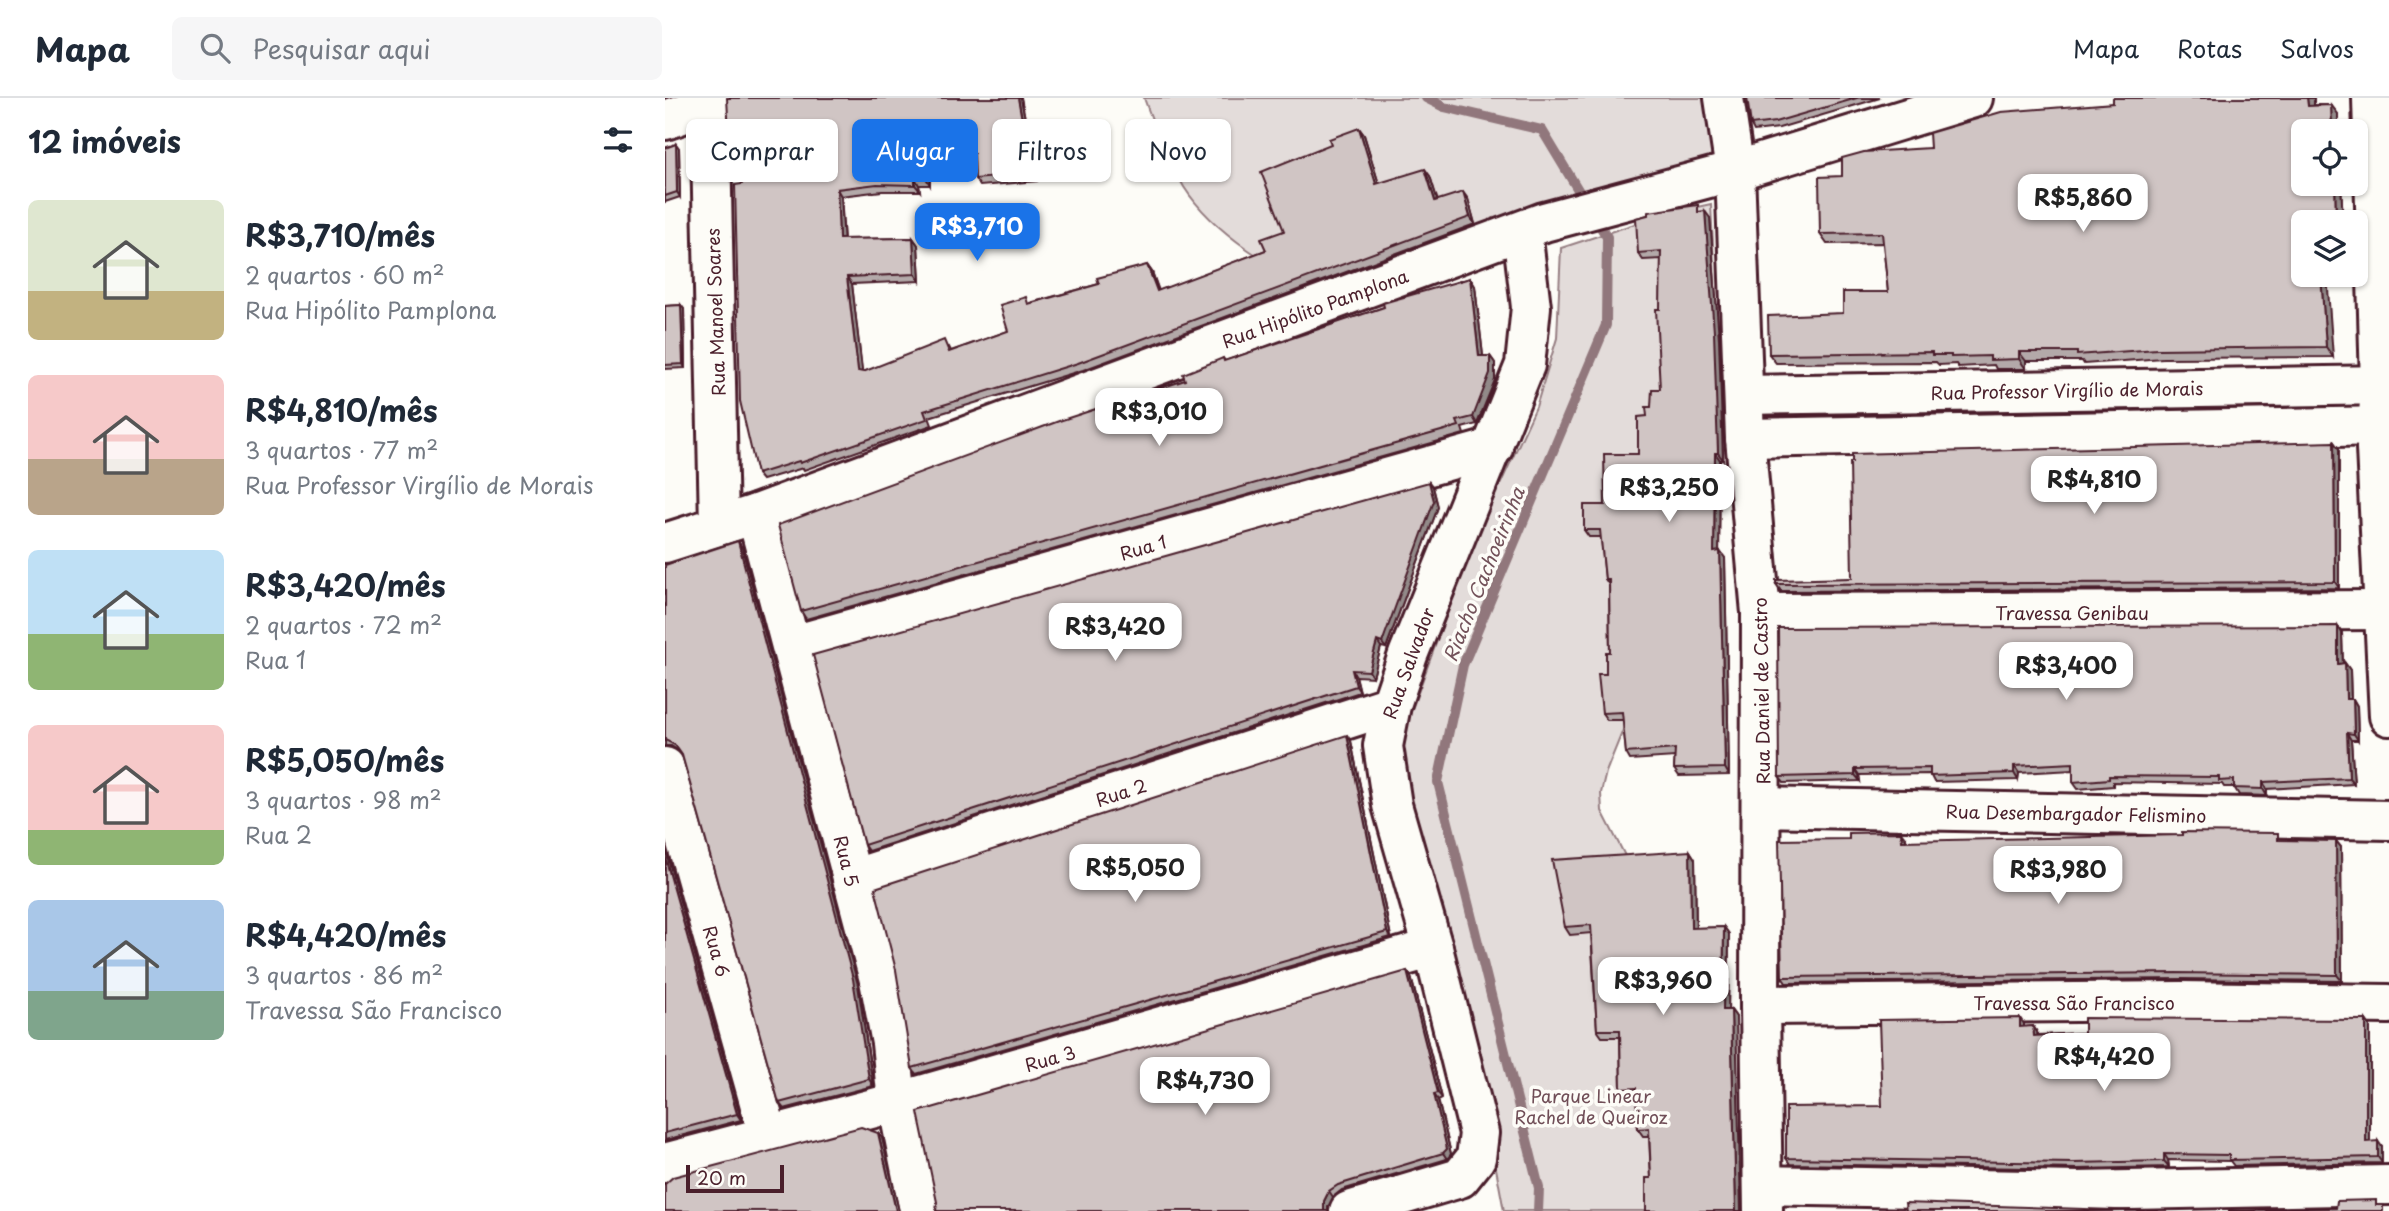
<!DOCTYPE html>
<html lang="pt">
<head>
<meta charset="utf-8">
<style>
  :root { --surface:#fff; --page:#f6f6f7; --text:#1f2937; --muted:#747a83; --line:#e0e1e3; --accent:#1a73e8 }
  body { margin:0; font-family:"Playpen Sans",sans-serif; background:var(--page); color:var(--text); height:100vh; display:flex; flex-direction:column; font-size:26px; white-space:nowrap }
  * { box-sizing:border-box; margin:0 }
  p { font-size:23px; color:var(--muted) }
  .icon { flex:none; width:38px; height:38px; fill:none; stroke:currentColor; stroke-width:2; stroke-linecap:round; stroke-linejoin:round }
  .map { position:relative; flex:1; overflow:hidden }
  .drawer { display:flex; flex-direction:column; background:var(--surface); width:665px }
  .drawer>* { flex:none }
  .guide { position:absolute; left:21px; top:21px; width:665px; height:63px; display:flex; gap:14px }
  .fabs { position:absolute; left:1626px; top:21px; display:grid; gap:14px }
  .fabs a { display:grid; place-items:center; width:77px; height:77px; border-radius:10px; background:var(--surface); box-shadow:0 2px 5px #0004; font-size:35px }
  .scale { position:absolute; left:21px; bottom:18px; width:98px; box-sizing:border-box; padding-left:7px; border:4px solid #4a1f2b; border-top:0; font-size:19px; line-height:24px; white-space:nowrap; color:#4a1f2b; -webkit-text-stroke:5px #fdfcf7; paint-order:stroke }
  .price { position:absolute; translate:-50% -60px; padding:0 16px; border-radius:14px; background:#fff; color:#222; font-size:23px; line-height:46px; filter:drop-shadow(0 2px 4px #0008) }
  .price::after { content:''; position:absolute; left:50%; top:42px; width:21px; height:16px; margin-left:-10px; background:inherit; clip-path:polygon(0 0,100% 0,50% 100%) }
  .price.on { background:var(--accent); color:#fff }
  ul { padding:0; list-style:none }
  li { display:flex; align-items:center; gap:21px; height:175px; padding:0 28px }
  li span { display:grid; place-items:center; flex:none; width:196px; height:140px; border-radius:10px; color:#555 }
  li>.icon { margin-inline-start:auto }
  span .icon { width:84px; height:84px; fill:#fffc; stroke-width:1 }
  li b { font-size:30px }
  h2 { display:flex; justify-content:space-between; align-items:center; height:84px; padding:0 28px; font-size:30px }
  .pill { padding:0 24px; border-radius:10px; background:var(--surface); box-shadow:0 2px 5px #0004; font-size:24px; line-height:63px }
  .pill.on { background:var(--accent); color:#fff }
  header { display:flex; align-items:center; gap:42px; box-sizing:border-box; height:98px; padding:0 35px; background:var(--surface); border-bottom:2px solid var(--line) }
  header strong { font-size:33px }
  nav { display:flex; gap:38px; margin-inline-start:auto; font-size:24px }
  .search { width:490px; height:63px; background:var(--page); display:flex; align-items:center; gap:18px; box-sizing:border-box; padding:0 24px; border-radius:10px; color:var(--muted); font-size:26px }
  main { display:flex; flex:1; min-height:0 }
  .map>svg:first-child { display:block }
</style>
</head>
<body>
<header>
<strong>Mapa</strong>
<div class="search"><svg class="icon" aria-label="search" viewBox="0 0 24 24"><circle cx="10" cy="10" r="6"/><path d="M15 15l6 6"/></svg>Pesquisar aqui</div>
<nav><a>Mapa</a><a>Rotas</a><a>Salvos</a></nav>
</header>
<main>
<section class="drawer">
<h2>12 imóveis<svg class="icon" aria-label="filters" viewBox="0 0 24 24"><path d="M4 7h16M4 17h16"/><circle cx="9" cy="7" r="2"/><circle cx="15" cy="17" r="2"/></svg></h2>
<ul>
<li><span style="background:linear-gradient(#dfe7d0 65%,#c2b280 0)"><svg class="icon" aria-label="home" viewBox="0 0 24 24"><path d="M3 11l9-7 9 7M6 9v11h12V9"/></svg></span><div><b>R$3,710/mês</b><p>2 quartos · 60 m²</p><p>Rua Hipólito Pamplona</p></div></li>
<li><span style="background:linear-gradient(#f6c9c9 60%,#b9a48a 0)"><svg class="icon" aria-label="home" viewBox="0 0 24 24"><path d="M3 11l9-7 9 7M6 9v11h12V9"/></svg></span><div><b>R$4,810/mês</b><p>3 quartos · 77 m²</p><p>Rua Professor Virgílio de Morais</p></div></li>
<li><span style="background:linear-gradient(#bfe0f5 60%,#8fb573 0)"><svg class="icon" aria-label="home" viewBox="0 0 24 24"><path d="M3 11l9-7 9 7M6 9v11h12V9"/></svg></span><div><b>R$3,420/mês</b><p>2 quartos · 72 m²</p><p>Rua 1</p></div></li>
<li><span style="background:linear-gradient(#f6c9c9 75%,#8fb573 0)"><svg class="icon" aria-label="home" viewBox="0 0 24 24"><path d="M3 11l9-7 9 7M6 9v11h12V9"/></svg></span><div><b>R$5,050/mês</b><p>3 quartos · 98 m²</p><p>Rua 2</p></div></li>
<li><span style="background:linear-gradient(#a9c7e8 65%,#7fa58c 0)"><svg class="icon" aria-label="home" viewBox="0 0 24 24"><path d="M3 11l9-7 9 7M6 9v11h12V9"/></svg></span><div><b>R$4,420/mês</b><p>3 quartos · 86 m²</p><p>Travessa São Francisco</p></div></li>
</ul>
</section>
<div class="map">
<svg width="1724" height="1113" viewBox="0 0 1724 1113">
  <rect width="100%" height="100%" fill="#fdfcf7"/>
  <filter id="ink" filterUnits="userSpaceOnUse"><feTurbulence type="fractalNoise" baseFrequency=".0143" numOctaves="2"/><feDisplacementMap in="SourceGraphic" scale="14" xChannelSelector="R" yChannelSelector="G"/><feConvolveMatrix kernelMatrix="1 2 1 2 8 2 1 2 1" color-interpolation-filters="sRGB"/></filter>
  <g filter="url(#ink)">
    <g fill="#e3dcda" stroke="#967e82" stroke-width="2">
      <path d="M479,0H1060L1072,52L662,191C613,177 547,133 519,89C502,60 490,31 479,0Z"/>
      <path d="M1046,106L1060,392L1037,453L975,590L941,674L936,695L937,713L972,781L1053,1113H839L814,979L743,722L737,652L743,622L806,450L871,309L892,240L896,150L1000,116Z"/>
    </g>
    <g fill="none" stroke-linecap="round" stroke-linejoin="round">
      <g stroke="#91777b" stroke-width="10">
        <path d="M761,0L779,9L877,32L921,105"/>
        <path d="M873,1113L874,1090L773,684L798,567L941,227L942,139L929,118"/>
      </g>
      <g stroke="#4a1f2b" stroke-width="44">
        <g id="street">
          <path d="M45,0L54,427"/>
          <path d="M1059,0L1070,73L1080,340L1096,515L1095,907L1098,1113"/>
          <path d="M1707,0L1715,287L1711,350L1724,618"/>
          <path d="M0,22L45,6"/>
          <path d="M1079,297L1724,287"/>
          <path d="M1080,340L1724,328"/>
          <path d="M91,416L214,882L226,945L232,1004L254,1113"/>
          <path d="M0,445L91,416L879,124L1070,73L1308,0"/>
          <path d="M1096,515L1718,512"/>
          <path d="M128,547L828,350"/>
          <path d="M0,669L103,1036"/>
          <path d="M1097,709L1724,722"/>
          <path d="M187,781L726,607"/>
          <path d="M1095,907L1516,903L1724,906"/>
          <path d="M0,1065L232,1004L768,850"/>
          <path d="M1098,1087L1413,1093L1724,1087"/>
          <path d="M684,1113L795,1080L811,1060L814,1035L768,850L727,707L718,648L726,607L743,557L860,267L866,209L857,133"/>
        </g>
      </g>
      <use href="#street" stroke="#fdfcf7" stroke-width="38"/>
    </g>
    <g fill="#b3a9a9" stroke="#4a1f2b" stroke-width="2">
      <path d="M356,0L372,83L315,88L310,81L309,63L265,68V87H254L255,93H217L176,98L179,141L248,140L253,147L255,183L187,186L197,274L284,249L286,253L343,233L365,205L434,186L482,167L487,174L494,193L601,152L619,133L666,46L694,30L699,37L714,86L765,78L772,102L803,101L810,126L418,272L264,319L267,327L139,372L138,370L97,382L92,376L75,42L69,43L64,36Z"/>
      <path d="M1082,0H1215L1114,30L1089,33L1086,27Z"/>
      <path d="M1448,0H1649V7H1666L1673,16V33H1638V86H1676L1678,124H1638L1668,259L1498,260L1419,266L1417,263H1361V271H1331L1329,267L1293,269L1291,266L1274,267L1271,264L1111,265L1104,256L1178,215L1223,194L1218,145L1162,146L1155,136L1177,78L1265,50L1448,5Z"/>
      <path d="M11,46L14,50L15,99L0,104V50Z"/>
      <path d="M1038,114L1045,120L1054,241L1058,362H1055L1054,453L1060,460L1064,677L1014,678L1009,671L1010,659L965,662L961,655L958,622H942L937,615L941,576L945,554L944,487L940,481L936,439H924L919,432L940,407L973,356L982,318L995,291L996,161L978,162L973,155L983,117Z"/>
      <path d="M805,180L810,188L818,258H825L830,265V282L812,326L797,330L799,336L141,521L136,513L558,260L560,263Z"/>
      <path d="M16,207L19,211L20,270L0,271V208Z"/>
      <path d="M1669,344L1674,351V490L1116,493L1111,486L1187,480Z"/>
      <path d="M768,389L773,409L721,550L716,549L708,579L691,578L695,594L203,753L199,747Z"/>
      <path d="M73,443L77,450L193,887L208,988L119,1011L114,1005L17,657L14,653L6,648H0V467Z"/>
      <path d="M1673,528L1677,535L1678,565H1680L1685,572L1686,601H1688L1692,608L1693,642H1686L1689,686L1602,691V698L1574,697L1569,689H1559L1557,686L1448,684V688L1413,691L1408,684V672L1354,675L1353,682L1269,684L1265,676L1194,677L1195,683L1119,685L1114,679Z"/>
      <path d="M686,643L726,839L251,976L247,970Z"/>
      <path d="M1241,740V743H1671L1676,749L1677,883L1516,881L1121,885L1117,879Z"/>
      <path d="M0,750L76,1022L0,1042Z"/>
      <path d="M1025,753L1030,761L1031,830L1059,829L1064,836L1063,912H1066L1071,919L986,1080L984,1038H978L973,1031L971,998H961L956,991L955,939H937L932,932L926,835L905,837L900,829Z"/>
      <path d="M742,873L746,879L777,1000L773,1002L786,1056L782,1061L677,1092L668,1099L663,1109V1113H271Z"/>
      <path d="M1701,922L1705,928V1044L1717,1049V1065L1569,1068L1565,1063L1503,1062L1504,1069L1413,1071L1125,1066L1121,1060L1217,1008L1359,926V929L1368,928L1372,934L1373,937Z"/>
    </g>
    <g fill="#928a89" stroke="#4a1f2b" stroke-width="2">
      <path d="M353,0H356L372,83L367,76Z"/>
      <path d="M1642,0H1649V17L1643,8Z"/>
      <path d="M1666,7L1673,16V33H1667Z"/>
      <path d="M694,30L699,37L716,93L711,86Z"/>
      <path d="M11,46L14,50L15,99L12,94Z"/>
      <path d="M260,61L265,68V87L261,80Z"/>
      <path d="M760,71L765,78L775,110L770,103Z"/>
      <path d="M250,80L254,87L255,93L250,87Z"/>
      <path d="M1670,86H1676L1678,124H1671Z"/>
      <path d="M172,91L176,98L179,148L174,141Z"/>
      <path d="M798,94L803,101L810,126L805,119Z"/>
      <path d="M1040,113L1045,120L1054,241L1058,362L1053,355Z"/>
      <path d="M248,140L253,147L255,183L250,176Z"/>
      <path d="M482,167L487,174L496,200L492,193Z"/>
      <path d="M1656,177H1662L1668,259L1661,249Z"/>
      <path d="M182,179L187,186L198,280L193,273Z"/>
      <path d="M805,180L810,188L819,266L814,258Z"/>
      <path d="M16,207L19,211L20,270L18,266Z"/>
      <path d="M1354,254L1361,263V271L1354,261Z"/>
      <path d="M825,258L830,265V282L812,326L808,319Z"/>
      <path d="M1669,344L1674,351V490L1670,484Z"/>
      <path d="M1050,355L1055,362L1054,461L1049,454Z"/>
      <path d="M764,384L768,389L773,409L721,550L717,545Z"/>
      <path d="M73,443L77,450L193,887L208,988L204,981Z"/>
      <path d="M1055,453L1060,460L1064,677L1060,670Z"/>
      <path d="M1673,528L1677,535L1678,572L1673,566Z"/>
      <path d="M712,543L716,549L708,579L704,573Z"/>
      <path d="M1680,565L1685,572L1686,608L1681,601Z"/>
      <path d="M687,572L691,578L695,594L691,588Z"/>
      <path d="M1688,601L1692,608L1693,642L1689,636Z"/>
      <path d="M1682,635L1686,642L1689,686L1684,680Z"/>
      <path d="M682,637L686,643L726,839L722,834Z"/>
      <path d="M1349,668L1354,675L1353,682L1349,675Z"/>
      <path d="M1190,671L1194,677L1195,683L1190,677Z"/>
      <path d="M1598,684L1602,691V698L1598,691Z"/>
      <path d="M1236,734L1241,740V750L1237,743Z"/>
      <path d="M1671,743L1676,749L1677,883L1672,877Z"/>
      <path d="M0,750L76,1022L72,1016L0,759Z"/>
      <path d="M1025,753L1030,761L1031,837L1026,830Z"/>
      <path d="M1059,829L1064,836L1063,919L1058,912Z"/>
      <path d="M742,873L746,879L777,1000L773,995Z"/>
      <path d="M1066,912L1071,919L1076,1113H1071Z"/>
      <path d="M1355,920L1359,926V936L1355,929Z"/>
      <path d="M1701,922L1705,928V1050L1701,1044Z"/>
      <path d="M1368,928L1372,934L1373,944L1369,938Z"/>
      <path d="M769,996L773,1002L786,1056L782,1061L778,1055Z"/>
      <path d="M213,1035L217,1040L234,1113H231Z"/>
      <path d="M1713,1043L1717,1049V1065L1713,1059Z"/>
      <path d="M1499,1056L1503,1062L1504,1069L1499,1063Z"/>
      <path d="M664,1093L668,1099L663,1109V1113H659V1103Z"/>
    </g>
    <g fill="#d0c5c4" stroke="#4a1f2b" stroke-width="2">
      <path d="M62,0H353L367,76L310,81L309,56L260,61L261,80H250V87L212,86L172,91L174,141L248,140L250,176L182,179L193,273L198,274L279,242L284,254L343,233L335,207L361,199L363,206L434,186L432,180L482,167L492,193L601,152L596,141L619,133L596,74L666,46L664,41L694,30L711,86L760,71L770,103L798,94L805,119L413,265L259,313L262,321L135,365L134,363L92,376L75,303L70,87L77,86L75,35L64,36Z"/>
      <path d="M1082,0H1192L1110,24L1086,27Z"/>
      <path d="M1448,0H1642L1643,8L1666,7L1667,33H1638V86H1670L1671,124H1638V177H1656L1661,249L1492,251L1412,257V254H1354V261L1325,262V258L1286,259V257H1267V254L1104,256L1103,218L1178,215V194H1223L1217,135L1155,136L1154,79L1177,78V60L1199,54L1265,50L1264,35L1336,14L1448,5Z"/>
      <path d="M11,46L12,94L0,98V50Z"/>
      <path d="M1033,107V114L1040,113L1049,234L1053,355H1050L1049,454L1055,453L1060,670L1009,671L1010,651L961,655L957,614L937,615L933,576H941V554H945L944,481H940L935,432H919V407H940L939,356H973V319L982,318L981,309H986L987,291H995L991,211H995L996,153L973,155L971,120L983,117V114Z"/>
      <path d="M805,180L814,258H825V275L808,319L792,323L794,328L136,513L113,427L394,323L520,282L518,276L558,260L559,263L719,209L718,205Z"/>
      <path d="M16,207L18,266L0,267V208Z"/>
      <path d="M1669,344L1670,484L1111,486V482L1187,480L1185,364H1187V356Z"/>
      <path d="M764,384L769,403L717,545L712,543L704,573L687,572L691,588L199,747L148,557Z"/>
      <path d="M73,443L188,881L204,981L114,1005L17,657L10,647L0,642V467Z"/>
      <path d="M1673,528V566L1680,565L1681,601H1688L1689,636L1682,635L1684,680L1598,684V691L1569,690V682L1554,683V679L1444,678V681L1408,684V665L1349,668V675L1265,678V670L1190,671V677L1114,679L1113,530Z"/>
      <path d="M682,637L722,834L247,970L231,872L210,790Z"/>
      <path d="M1236,734L1237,743L1517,737V734L1613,735V742L1671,743L1672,877L1511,875L1117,879L1114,742L1184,741V735Z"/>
      <path d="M1025,753L1026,830L1059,829L1058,912H1066L1071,1113H981V1080H986L984,1030L973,1031L971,990L956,991L955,932H932L926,827L900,829L887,762Z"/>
      <path d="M0,759L72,1016L0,1035Z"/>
      <path d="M742,873L773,995L769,996L782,1051L778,1055L673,1087L664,1093L659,1103V1113H271L272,1104L253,1014Z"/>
      <path d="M1355,920V929L1368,928L1369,938L1419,935V920L1701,922V1044L1713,1043V1059L1564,1062V1057L1499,1056V1063L1409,1065L1121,1060V1009L1217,1008L1214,922Z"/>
      <path d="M196,1029L213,1035L231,1113H0V1086L8,1079Z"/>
      <path d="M1711,1102V1107H1718V1113H1563L1671,1110L1672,1103Z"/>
      <path d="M1240,1105L1480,1113H1241Z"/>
    </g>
  </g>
  <g text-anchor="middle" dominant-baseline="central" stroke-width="7" stroke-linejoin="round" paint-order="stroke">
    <g font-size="18" fill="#4a1f2b" stroke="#fdfcf7">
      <text transform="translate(650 210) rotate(-20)">Rua Hipólito Pamplona</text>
      <text transform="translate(50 214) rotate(-92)">Rua Manoel Soares</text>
      <text transform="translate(1402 292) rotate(-1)">Rua Professor Virgílio de Morais</text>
      <text transform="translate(478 449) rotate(-16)">Rua 1</text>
      <text x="1407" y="514">Travessa Genibau</text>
      <text transform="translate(743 565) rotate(-70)">Rua Salvador</text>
      <text transform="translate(1096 593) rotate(-91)">Rua Daniel de Castro</text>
      <text transform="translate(456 694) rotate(-18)">Rua 2</text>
      <text transform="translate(1411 715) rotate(1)">Rua Desembargador Felismino</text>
      <text transform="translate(182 763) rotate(76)">Rua 5</text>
      <text transform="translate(52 853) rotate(74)">Rua 6</text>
      <text x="1409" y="904">Travessa São Francisco</text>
      <text transform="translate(385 960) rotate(-16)">Rua 3</text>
    </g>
    <g font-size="18" fill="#704e57" stroke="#fdfcf7">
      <text x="926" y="997">Parque Linear<tspan x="926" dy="21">Rachel de Queiroz</tspan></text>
    </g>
    <g font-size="19" font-style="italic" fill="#73525a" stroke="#fdfcf7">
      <text transform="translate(818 476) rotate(-68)">Riacho Cachoeirinha</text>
    </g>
  </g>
</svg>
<div class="fabs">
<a><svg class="icon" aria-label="locate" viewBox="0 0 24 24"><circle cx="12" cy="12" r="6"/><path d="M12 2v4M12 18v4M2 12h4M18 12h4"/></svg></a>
<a><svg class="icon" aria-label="layers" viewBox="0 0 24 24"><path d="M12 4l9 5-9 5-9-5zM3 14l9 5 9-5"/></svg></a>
</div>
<div class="scale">20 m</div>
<b class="price" style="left:1418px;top:136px">R$5,860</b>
<b class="price on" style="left:312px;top:165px">R$3,710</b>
<b class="price" style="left:494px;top:350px">R$3,010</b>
<b class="price" style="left:1429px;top:418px">R$4,810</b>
<b class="price" style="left:1004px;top:426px">R$3,250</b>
<b class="price" style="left:450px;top:565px">R$3,420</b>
<b class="price" style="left:1401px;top:604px">R$3,400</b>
<b class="price" style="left:470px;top:806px">R$5,050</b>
<b class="price" style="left:1393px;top:808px">R$3,980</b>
<b class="price" style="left:998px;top:919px">R$3,960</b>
<b class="price" style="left:1439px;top:995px">R$4,420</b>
<b class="price" style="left:540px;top:1019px">R$4,730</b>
<div class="guide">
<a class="pill">Comprar</a>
<a class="pill on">Alugar</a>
<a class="pill">Filtros</a>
<a class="pill">Novo</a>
</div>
</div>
</main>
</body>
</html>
